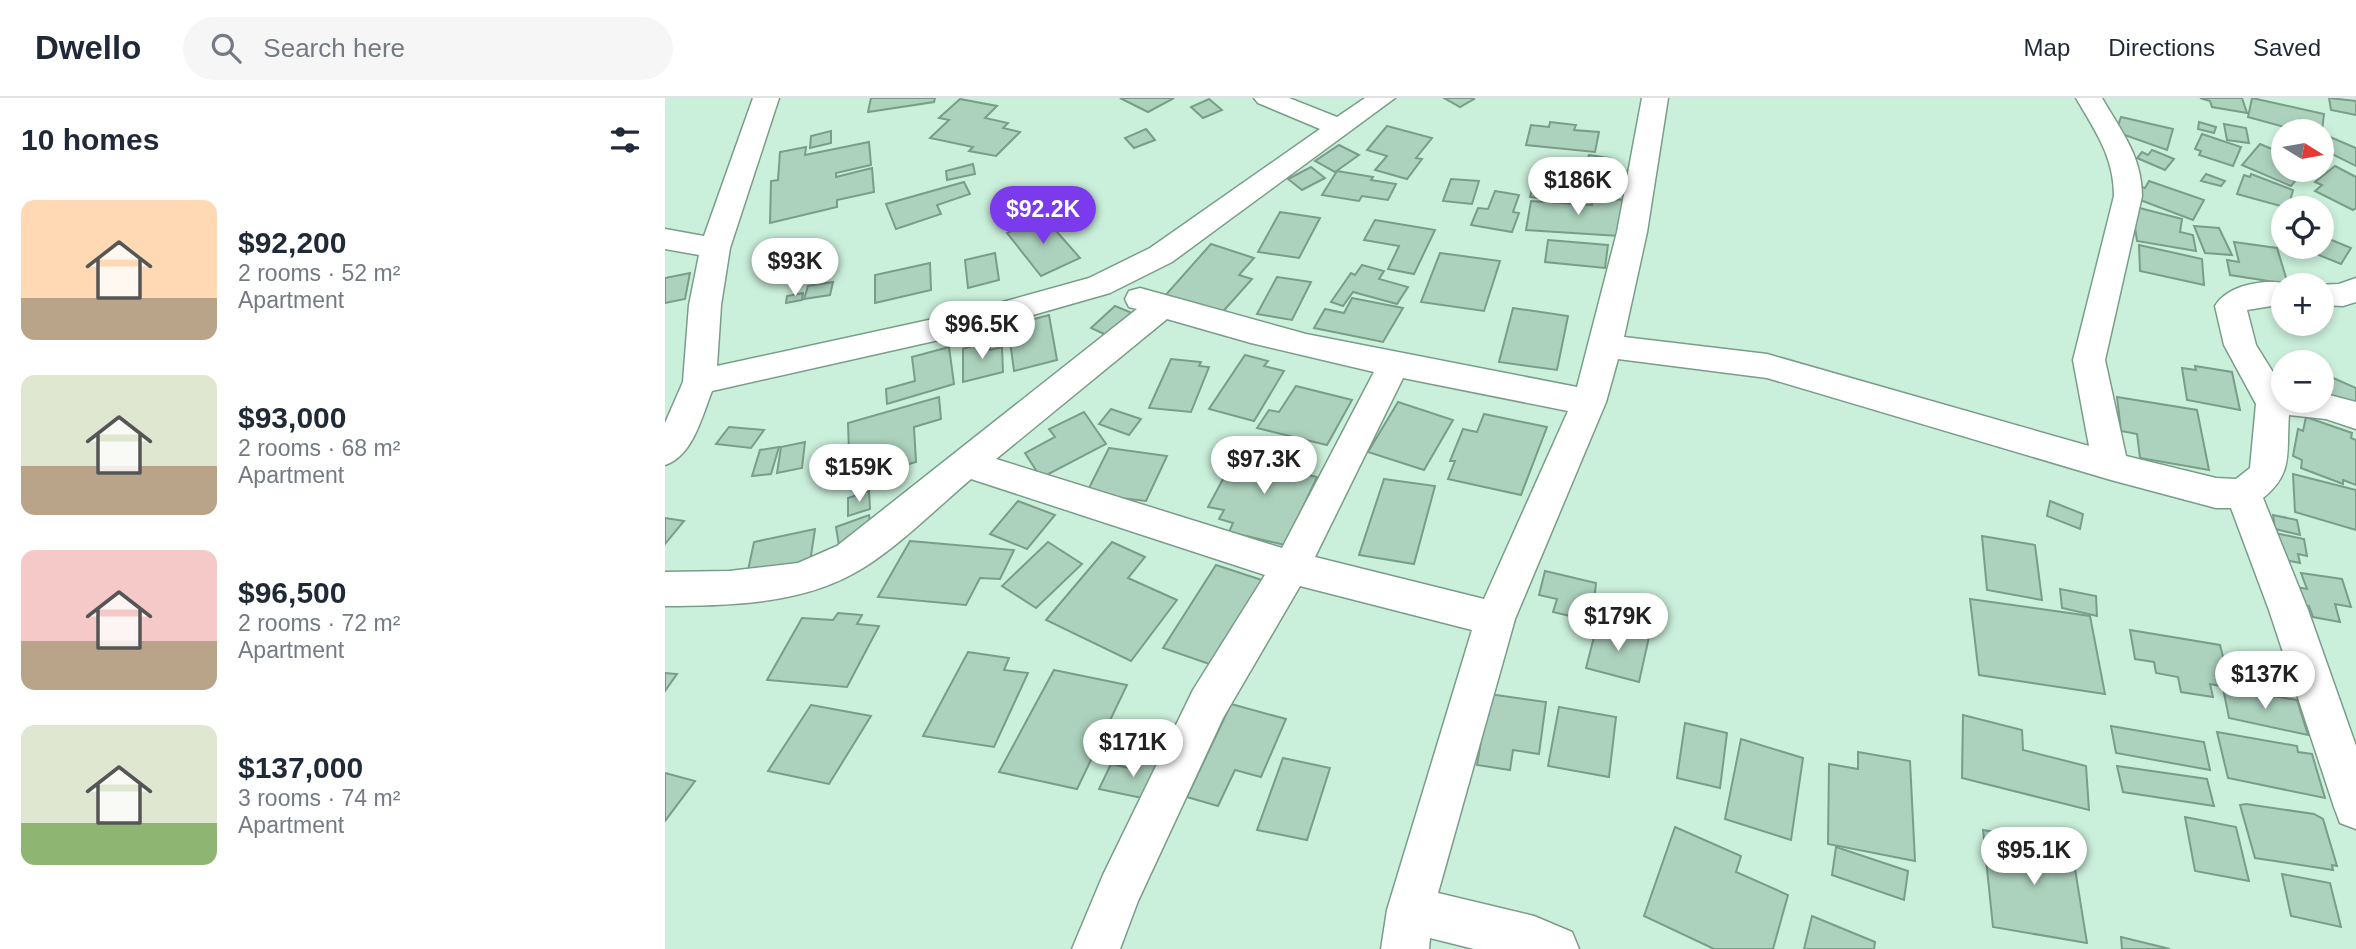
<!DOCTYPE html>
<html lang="en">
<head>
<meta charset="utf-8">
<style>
  :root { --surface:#fff; --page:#f6f6f7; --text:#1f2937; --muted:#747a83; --line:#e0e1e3; --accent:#7c3aed }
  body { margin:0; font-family:Arial,sans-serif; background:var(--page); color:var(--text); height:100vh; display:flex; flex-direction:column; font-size:26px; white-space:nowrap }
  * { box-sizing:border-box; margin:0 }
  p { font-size:23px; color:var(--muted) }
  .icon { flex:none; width:38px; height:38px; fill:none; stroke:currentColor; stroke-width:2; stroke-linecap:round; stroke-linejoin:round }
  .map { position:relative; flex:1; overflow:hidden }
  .sheet { display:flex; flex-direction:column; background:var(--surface); width:665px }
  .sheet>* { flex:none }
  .needle { width:46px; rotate:101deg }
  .controls { position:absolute; left:1606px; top:21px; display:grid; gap:14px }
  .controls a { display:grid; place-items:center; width:63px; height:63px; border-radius:50%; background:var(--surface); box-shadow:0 4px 10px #0003; font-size:35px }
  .price { position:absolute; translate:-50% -60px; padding:0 16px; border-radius:24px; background:#fff; color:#222; font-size:23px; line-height:46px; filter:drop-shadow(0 2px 4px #0008) }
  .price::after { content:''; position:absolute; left:50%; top:42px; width:21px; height:16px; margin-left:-10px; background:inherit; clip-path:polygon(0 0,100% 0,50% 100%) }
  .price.active { background:var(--accent); color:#fff }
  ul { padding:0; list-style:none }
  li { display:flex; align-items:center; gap:21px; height:175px; padding:0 21px }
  li span { display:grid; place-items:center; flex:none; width:196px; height:140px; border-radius:14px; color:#555 }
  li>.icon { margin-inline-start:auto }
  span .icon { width:84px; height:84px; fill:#fffc; stroke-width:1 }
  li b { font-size:30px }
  h2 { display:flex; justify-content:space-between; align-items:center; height:84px; padding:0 21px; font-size:30px }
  header { display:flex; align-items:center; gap:42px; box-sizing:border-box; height:98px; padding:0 35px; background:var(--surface); border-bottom:2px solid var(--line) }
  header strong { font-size:33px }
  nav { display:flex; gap:38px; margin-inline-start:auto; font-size:24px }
  .search { width:490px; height:63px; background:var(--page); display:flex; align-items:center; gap:18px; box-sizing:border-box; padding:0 24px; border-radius:38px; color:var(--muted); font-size:26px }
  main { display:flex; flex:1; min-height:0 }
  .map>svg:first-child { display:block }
</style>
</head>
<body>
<header>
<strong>Dwello</strong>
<div class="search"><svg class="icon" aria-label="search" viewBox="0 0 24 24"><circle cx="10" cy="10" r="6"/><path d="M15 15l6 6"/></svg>Search here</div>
<nav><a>Map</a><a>Directions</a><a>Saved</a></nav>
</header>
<main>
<section class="sheet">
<h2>10 homes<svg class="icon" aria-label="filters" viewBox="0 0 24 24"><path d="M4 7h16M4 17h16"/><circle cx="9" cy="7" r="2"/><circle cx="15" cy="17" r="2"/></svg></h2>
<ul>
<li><span style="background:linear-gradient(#ffd9b3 70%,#b9a48a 0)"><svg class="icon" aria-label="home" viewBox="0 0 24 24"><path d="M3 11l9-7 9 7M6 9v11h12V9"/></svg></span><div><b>$92,200</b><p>2 rooms · 52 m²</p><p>Apartment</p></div></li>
<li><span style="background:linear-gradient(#dfe7d0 65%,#b9a48a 0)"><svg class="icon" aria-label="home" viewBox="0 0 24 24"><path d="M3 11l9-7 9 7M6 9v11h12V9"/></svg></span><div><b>$93,000</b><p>2 rooms · 68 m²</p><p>Apartment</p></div></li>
<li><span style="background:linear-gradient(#f6c9c9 65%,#b9a48a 0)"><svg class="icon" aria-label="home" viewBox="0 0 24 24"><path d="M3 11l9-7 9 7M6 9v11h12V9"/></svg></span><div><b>$96,500</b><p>2 rooms · 72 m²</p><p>Apartment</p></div></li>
<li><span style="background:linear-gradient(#dfe7d0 70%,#8fb573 0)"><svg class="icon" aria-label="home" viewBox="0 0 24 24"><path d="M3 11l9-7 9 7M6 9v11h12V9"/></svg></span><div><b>$137,000</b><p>3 rooms · 74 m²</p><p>Apartment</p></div></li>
</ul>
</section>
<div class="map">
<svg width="1691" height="851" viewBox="0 0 1691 851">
  <rect width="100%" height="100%" fill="#caefda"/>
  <g fill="#acd1bc" stroke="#7a9d89" stroke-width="2">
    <path d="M206,0H270L269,4L203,14Z"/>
    <path d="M455,0H509L483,14Z"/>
    <path d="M779,0H808L809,1L795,9Z"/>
    <path d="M1535,0H1577L1582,15L1547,9L1545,3Z"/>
    <path d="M1587,0L1659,16L1657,33H1643L1645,24L1635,22L1634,33L1583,19Z"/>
    <path d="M1664,0L1691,3V17L1666,12Z"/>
    <path d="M295,1L332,8L320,20L343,25L338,30L355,34L331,58L304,53L308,49L265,40L284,22L274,20Z"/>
    <path d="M544,1L557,12L538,20L526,9Z"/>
    <path d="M1456,19L1508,31L1502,52L1451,34Z"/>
    <path d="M885,24L911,27L909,32L934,34L930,54L861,47L866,27L884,29Z"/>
    <path d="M1534,24L1551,29L1549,35L1533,31Z"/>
    <path d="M1559,26L1581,30L1584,45L1562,42Z"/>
    <path d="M722,28L767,40L751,60L757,61L742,81L710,72L722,58L702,52Z"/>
    <path d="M481,31L490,42L469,50L460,40Z"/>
    <path d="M166,33V45L145,50L146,38Z"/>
    <path d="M1537,36L1576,49L1568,68L1534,57L1536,53L1530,51Z"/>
    <path d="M1665,39L1691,50V68L1657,51Z"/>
    <path d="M204,44L206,67L171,75V79L207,70L209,94L172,102V109L105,125L106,83L113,82L115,54L141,49L140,57Z"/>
    <path d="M1595,46L1619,56V72L1638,73L1626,88L1577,67Z"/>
    <path d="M674,47L694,57L670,74L650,63Z"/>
    <path d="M1487,52L1509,61L1500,72L1472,60L1477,54L1483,57Z"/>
    <path d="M924,57L945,60L942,70L961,73L956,96L925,92L928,78L918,76Z"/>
    <path d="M308,66L310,76L282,82L281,73Z"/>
    <path d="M1670,68L1691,79V110L1688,112L1650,93L1657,87L1650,84Z"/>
    <path d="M646,69L660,80L637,92L623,81Z"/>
    <path d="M672,73L708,79L706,82L731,86L723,102L697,98L694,103L657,97Z"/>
    <path d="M1541,76L1560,83L1556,88L1536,83Z"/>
    <path d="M1586,76L1628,92L1623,110L1572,96L1579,77L1585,79Z"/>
    <path d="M786,81L814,83L807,106L778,103Z"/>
    <path d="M1484,83L1539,102L1528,122L1467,99L1474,88L1480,90Z"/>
    <path d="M299,84L305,96L272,107L276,116L231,131L221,106Z"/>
    <path d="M869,84L923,90L921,100L897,98L896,102L865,99Z"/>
    <path d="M830,93L854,97L848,114L854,115L847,134L806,127L813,110L823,111Z"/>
    <path d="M927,100L962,102L954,138L861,132L866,103L927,107Z"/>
    <path d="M1467,108L1517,121L1515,134L1528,137L1531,153L1472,143Z"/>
    <path d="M615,114L655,120L634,160L593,154Z"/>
    <path d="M379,119L415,160L376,178L342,135Z"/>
    <path d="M710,122L770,132L749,176L723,171L734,148L699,142Z"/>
    <path d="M1529,128L1554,130L1567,157L1540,155Z"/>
    <path d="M1657,138L1686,150L1676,166L1634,149H1657Z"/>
    <path d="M883,142L943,147L940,170L880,164Z"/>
    <path d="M1569,144L1612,150L1623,186L1565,177L1562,162L1574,164Z"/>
    <path d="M546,146L589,160L574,177L587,181L553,219L498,200Z"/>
    <path d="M1474,147L1537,161L1539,187L1475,173Z"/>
    <path d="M330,155L334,182L303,190L300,162Z"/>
    <path d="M775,155L835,163L819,213L756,204Z"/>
    <path d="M265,165L266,192L210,205V177Z"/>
    <path d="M697,167L719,173L714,181L743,189L732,206L688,194L678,208L666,204L686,175L690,177Z"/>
    <path d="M25,175L20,201L0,205V180Z"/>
    <path d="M612,179L646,184L627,222L592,216Z"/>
    <path d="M168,184L165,197L139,201L143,188Z"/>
    <path d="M138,195L137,202L121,205L122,198Z"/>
    <path d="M687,200L738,210L718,244L649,230L660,211L679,215Z"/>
    <path d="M450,208L472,217L448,240L426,230Z"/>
    <path d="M848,210L903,218L892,272L834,264Z"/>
    <path d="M384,217L392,262L349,273L343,228Z"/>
    <path d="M325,241V252L337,249L338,274L298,284V251Z"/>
    <path d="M284,249L289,286L222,306L221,291L250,283L247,259Z"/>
    <path d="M580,257L603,263L599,268L619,273L589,323L544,311Z"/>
    <path d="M506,261L536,264L534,268L544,269L526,314L484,310Z"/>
    <path d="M1530,268L1567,274L1575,312L1522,302L1517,270L1531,272Z"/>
    <path d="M1657,275L1691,290V317L1657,302Z"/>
    <path d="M631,288L687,302L662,347L592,330L604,312L614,314Z"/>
    <path d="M274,299L276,321L249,329L251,364L185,383L183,325Z"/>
    <path d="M1452,299L1532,312L1544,372L1475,360L1472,336L1456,333Z"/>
    <path d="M733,304L788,322L759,372L703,354Z"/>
    <path d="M446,311L476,321L464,337L434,326Z"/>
    <path d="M419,314L441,346L376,380L360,355L390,339L384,331Z"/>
    <path d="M819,316L882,329L856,397L783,381L790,363H785L798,331L812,334Z"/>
    <path d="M1641,319L1687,335L1686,340L1691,342V387L1678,382V386L1636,370L1637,362L1628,358L1633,331L1638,333Z"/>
    <path d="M64,329L99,332L86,350L51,346Z"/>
    <path d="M140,344L137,370L112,375L116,349Z"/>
    <path d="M592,348L638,358L630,374L652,379L620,447L564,434L568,425L554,421L559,412L543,409L565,368L580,372Z"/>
    <path d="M114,349L106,376L87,378L95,352Z"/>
    <path d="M444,350L502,358L481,403L421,396Z"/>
    <path d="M1628,376L1691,392V432L1630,414Z"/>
    <path d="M719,381L770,388L749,466L694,457Z"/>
    <path d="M204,393L205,411L183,418V400Z"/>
    <path d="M353,403L390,417L362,451L325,436Z"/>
    <path d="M1385,403L1418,416L1415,431L1382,418Z"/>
    <path d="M204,417L207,436L174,448L171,429Z"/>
    <path d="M1608,417L1632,422L1635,437L1610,431Z"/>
    <path d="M0,420L19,423L0,446Z"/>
    <path d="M150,431L145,464L82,477L89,444Z"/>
    <path d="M1610,435L1639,441L1642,458L1633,456L1635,465L1615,461Z"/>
    <path d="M1317,438L1370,447L1377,502L1322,492Z"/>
    <path d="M245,443L349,452L335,481L315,480L301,507L213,499Z"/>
    <path d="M383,444L417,466L371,510L337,488Z"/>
    <path d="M447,444L480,459L463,480L512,502L466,563L381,522Z"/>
    <path d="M551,467L606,485L556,570L498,550Z"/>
    <path d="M880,473L931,485L927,523L888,514L892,501L874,497Z"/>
    <path d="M1636,475L1677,481L1686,509L1670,506L1675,524L1648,519L1644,508L1637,506L1632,489L1642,491Z"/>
    <path d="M1395,491L1431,498L1432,518L1397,510Z"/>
    <path d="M1305,501L1425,518L1440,596L1314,577Z"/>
    <path d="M173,515L197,517L192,526L214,528L182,589L102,582L137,520L168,522Z"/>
    <path d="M932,527L984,539L974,584L921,570Z"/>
    <path d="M1465,532L1555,547L1566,590L1545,586L1548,599L1516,594L1513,579L1491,575L1489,564L1470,561Z"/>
    <path d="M303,554L344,560L339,572L363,575L329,649L258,638Z"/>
    <path d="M389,572L462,587L412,691L334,674Z"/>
    <path d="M0,575L12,576L0,593Z"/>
    <path d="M1558,590L1632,602L1643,637L1564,620Z"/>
    <path d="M824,596L881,604L874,656L848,652L845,672L812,667Z"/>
    <path d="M566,606L621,621L596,679L570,672L553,708L522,699Z"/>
    <path d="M146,607L206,618L164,686L103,673Z"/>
    <path d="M894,609L951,619L944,679L883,668Z"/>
    <path d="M1298,617L1357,632L1358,652L1421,668L1424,712L1297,680Z"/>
    <path d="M1020,625L1062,635L1055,690L1012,680Z"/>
    <path d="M1446,628L1539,644L1545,672L1451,655Z"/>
    <path d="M1552,634L1632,648L1633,654L1647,656L1660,700L1563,680Z"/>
    <path d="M1076,641L1138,660L1126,742L1060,721Z"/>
    <path d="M1193,654L1245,663L1250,763L1163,746L1164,666L1193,671Z"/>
    <path d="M618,660L665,670L642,742L592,732Z"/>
    <path d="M473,661L498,666L487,702L434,691L446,666L469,671Z"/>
    <path d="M1452,668L1542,681L1549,708L1458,694Z"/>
    <path d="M0,675L30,683L0,723Z"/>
    <path d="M1581,706L1649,716L1658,721L1672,768L1667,767L1668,772L1590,760L1575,707Z"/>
    <path d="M1520,719L1571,729L1584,783L1530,773Z"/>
    <path d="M1010,729L1076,758L1071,774L1123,797L1108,851H1049L979,818Z"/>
    <path d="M1318,732L1406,746L1422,845L1328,829Z"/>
    <path d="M1171,749L1243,773L1239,802L1167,777Z"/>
    <path d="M1617,776L1665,785L1676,829L1626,818Z"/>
    <path d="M1147,818L1210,844L1209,851H1139Z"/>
    <path d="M1456,839L1505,851H1457Z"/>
  </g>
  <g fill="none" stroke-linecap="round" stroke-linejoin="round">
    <g stroke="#7a9d89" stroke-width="3">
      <g id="street">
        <path d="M88,0H114L65,150L56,207L52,268L305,213L424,180L485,150L655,31L593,5L589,0H624L672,19L700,0H730L507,164L445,195L305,235L47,293C37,318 28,358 0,367V325L18,284L24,207L34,157L0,151V131L39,138Z"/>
        <path d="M977,0H1003L982,134L959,239L1102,256L1424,348L1408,262L1449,98C1449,58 1430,33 1411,0H1437C1456,33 1477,58 1477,98L1440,262L1461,358L1551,380L1571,381L1585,370L1591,306L1559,247L1550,208C1564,185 1605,180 1629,187H1619V206L1582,212L1591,247L1619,292V303H1657V295L1691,304V331L1661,321L1624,317C1621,355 1629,375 1598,400L1643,512L1691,648V731L1675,725L1669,709L1604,512L1566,410H1551L1446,382L1102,280L953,261L941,304L850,521L773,795L869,818L907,834L914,851H809L765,840L764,851H716L722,812L807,532L635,488L558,620L473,803L455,851H407L438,777L528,592L600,477L306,381C273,409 234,448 198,470C139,507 67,507 0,508V474L64,473L133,465L172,448L472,211L464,209L460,201L464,193L475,190L641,236L912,289L952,134ZM502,221L586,245L709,274L617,450L331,361ZM738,280L903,313L819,501L650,459Z"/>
        <path d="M1691,180V204L1678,208L1657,207V187H1650L1674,186Z"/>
      </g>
    </g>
    <use href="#street" fill="#fff" fill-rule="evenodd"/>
  </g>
</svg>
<div class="controls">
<a><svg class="needle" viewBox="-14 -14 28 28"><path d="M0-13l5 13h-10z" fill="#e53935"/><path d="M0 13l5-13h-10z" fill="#747a83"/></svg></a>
<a><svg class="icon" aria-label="locate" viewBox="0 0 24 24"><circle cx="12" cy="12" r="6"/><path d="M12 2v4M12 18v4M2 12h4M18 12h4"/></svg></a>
<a>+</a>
<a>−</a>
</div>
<b class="price" style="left:913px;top:119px">$186K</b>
<b class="price active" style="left:378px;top:148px">$92.2K</b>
<b class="price" style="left:130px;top:200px">$93K</b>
<b class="price" style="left:317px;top:263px">$96.5K</b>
<b class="price" style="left:599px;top:398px">$97.3K</b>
<b class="price" style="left:194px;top:406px">$159K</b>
<b class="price" style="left:953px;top:555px">$179K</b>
<b class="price" style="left:1600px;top:613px">$137K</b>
<b class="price" style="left:468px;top:681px">$171K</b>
<b class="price" style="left:1369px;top:789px">$95.1K</b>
</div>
</main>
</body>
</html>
